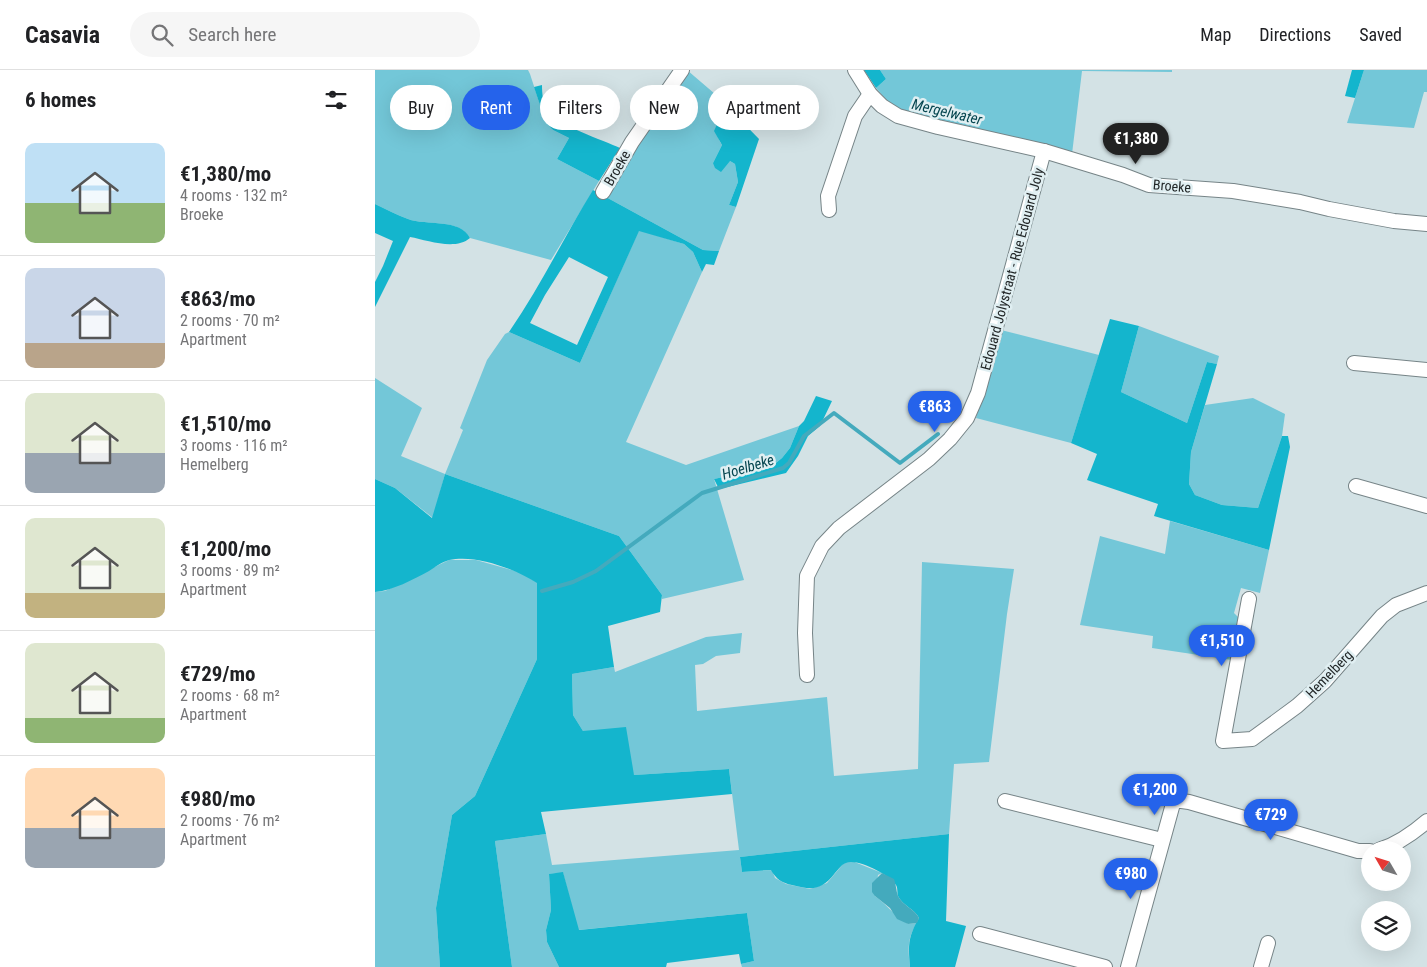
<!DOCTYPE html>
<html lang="en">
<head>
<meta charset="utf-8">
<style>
  :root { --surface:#fff; --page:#f6f6f6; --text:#202124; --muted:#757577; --line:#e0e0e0; --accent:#2563eb }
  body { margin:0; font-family:"Roboto Condensed",sans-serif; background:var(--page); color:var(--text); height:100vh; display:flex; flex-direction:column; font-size:19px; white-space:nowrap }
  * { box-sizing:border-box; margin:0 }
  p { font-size:16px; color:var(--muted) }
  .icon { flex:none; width:28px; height:28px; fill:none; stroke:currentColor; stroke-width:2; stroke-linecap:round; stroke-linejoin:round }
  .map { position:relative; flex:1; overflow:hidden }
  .sheet { display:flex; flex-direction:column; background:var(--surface); width:375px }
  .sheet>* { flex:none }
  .top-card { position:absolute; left:15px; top:15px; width:475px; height:45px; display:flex; gap:10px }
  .needle { width:32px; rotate:309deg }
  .buttons { position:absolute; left:986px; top:771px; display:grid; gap:10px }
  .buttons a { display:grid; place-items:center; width:50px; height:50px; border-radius:50%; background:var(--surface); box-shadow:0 5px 20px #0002; font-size:25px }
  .price { position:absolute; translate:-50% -42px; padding:0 11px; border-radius:18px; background:var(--accent); color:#fff; font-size:16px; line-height:32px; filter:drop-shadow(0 1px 2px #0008) }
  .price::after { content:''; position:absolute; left:50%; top:30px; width:15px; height:11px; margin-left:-8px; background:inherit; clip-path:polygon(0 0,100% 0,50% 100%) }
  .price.current { background:#222; color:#fff }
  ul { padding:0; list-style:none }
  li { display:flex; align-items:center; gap:15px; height:125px; padding:0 25px }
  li+li { border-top:1px solid var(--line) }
  li span { display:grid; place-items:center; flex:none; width:140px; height:100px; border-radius:10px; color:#555 }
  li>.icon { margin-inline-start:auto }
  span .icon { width:60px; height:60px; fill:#fffc; stroke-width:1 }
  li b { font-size:21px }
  h2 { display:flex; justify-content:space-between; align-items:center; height:60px; padding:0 25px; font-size:21px }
  .tag { padding:0 18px; border-radius:22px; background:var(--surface); box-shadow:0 5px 20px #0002; font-size:18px; line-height:45px }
  .tag.current { background:var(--accent); color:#fff }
  header { display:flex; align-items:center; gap:30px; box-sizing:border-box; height:70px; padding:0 25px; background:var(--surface); border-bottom:1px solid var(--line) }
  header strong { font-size:24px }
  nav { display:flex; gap:28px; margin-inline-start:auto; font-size:18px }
  .search { width:350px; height:45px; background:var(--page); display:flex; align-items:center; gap:12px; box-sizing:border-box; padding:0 18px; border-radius:28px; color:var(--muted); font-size:19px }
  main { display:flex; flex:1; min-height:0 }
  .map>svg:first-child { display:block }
</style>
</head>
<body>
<header>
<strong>Casavia</strong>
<div class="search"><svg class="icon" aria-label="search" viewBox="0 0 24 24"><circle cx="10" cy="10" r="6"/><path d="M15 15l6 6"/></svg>Search here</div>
<nav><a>Map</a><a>Directions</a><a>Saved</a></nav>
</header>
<main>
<section class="sheet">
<h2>6 homes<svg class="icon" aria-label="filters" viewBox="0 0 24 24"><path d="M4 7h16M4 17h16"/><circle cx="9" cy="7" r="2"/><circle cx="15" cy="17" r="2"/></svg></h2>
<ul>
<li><span style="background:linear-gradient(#bfe0f5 60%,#8fb573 0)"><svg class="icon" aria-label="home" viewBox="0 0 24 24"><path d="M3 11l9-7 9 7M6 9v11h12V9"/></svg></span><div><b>€1,380/mo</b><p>4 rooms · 132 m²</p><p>Broeke</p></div></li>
<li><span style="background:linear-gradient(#c9d6e8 75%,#b9a48a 0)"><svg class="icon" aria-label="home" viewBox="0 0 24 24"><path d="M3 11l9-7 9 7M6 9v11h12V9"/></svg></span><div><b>€863/mo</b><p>2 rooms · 70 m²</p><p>Apartment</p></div></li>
<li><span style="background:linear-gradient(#dfe7d0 60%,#9aa5b1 0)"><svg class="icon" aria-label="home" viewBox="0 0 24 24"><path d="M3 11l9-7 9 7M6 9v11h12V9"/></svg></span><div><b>€1,510/mo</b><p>3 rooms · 116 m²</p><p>Hemelberg</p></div></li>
<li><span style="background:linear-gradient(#dfe7d0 75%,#c2b280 0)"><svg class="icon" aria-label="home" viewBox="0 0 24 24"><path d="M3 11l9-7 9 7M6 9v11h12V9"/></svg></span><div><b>€1,200/mo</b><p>3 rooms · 89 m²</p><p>Apartment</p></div></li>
<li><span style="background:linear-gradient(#dfe7d0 75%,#8fb573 0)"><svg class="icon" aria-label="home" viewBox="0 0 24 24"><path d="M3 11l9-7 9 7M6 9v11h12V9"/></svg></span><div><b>€729/mo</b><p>2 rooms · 68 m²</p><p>Apartment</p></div></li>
<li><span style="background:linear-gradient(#ffd9b3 60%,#9aa5b1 0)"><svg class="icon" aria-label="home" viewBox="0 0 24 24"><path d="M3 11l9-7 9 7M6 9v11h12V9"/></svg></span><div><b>€980/mo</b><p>2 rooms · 76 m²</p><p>Apartment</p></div></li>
</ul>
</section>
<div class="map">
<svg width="1052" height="897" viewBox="0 0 1052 897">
  <rect width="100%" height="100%" fill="#d3e2e5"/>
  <g fill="#73c7d8">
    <path d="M0,0H153L155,4L171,53L178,60L194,68L182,89L224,111L176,190L95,168C84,148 52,156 33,149C22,145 11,139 0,134Z"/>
    <path d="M312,0L340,24L333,33C337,37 342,41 344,46C347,58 338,61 347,75L338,93L355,91L360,94L363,112L354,135L361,137L344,181L328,180L229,126Z"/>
    <path d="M505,0H797V2L707,1L697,84L530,43L514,33L501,18L511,9Z"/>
    <path d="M989,0H1052V22H1049L1039,58L972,53Z"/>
    <path d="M264,160L309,174L318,182L327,202L251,372L311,395L424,356L415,378L407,388L396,397L339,409L369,510L287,529V525L244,466L70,404L58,448L20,418L0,409V308L47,338L26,386L70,404L88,360L85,358L112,290L130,264L134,262L205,293Z"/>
    <path d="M764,256L844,286L842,294L832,292L812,353L746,322Z"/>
    <path d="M626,260L724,285L696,373L601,348Z"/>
    <path d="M878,328L910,344L907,366L883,438L847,435L820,425L814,414L816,382L830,335Z"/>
    <path d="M795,451L894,480L885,523L866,518L859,543L867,551L857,590L777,578L778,566L705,555L725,466L790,484Z"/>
    <path d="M74,490H101L144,502L163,513L162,589L100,726L77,745L61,838L65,897H0V522L10,521Z"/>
    <path d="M547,492L639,499L632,544L614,692L579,694L574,764L365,787L367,802L397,800L400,808L411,814L435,819L452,813L469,793L477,791L507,803L503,805L500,826C512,835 520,846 533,854L542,853C532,868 533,880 535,897H367L366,894L379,891L372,843L203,860L188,803L174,804L176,840L171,860L172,872L184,897H137L120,771L171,764L177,795L364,780L354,699L259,705L208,661L198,645L197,604L239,597L240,602L331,567L367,563L365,583L341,586L328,594L320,595L322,641L452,627L459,706L543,699Z"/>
  </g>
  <g fill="#14b5cd" fill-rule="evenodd">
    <path d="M489,0H505L511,9L501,18Z"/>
    <path d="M977,0H989L980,28L970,26Z"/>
    <path d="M167,15C167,23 168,34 172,41C180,54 230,71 245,78L224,111L182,89L194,68L178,60L171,53L159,17Z"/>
    <path d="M340,24L384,69L361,137L354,135L363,112L360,94L355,91L346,102L340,98L338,93L347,75L339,61L345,48L342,43L333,33Z"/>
    <path d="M218,120L328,180L344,181L339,195L331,194L327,202L318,182L309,174L264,161L205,293L134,262C165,217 189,167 218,120ZM194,187L233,207L202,275L155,253L170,225Z"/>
    <path d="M0,134C11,139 22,145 33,149C52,156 85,148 95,168C80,181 52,170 35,167L0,237V212L8,196L18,171L0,163Z"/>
    <path d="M735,249L764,256L746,322L812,353L832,292L842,294L816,382L814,414L820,425L847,435L883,438L907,366H913L915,377L894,480L779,446L783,434L712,410L722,384L696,373Z"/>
    <path d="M441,326L457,331L445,356L433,366L423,386L411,403L344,419L339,409L396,397L407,388L415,378L424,356L429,351Z"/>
    <path d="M70,404L244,466L287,525L285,542L233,556L239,597L197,604L198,645L208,661L251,657L259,705L354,699L357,724L166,742L171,764L120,771L137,897H65L61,838L77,745L100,726L162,589V513C140,499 101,484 74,490C67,492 60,497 54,501C37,510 19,520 0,522V409L20,418L57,448Z"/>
    <path d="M574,764L571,851L591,856L580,897H535C533,875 533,867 544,848C540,839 528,836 523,826C522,823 523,818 521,815C515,805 482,788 471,793C467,794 463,800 460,803C446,821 437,820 417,815C407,813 401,809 396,800L367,802L365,787Z"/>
    <path d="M188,802L204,860L372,843L379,891L366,894L364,884L292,893L291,897H184L172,872L171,860L176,840L174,804Z"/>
  </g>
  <path fill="#44aabd" d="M507,803L519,809C521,814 521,821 523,826C528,836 540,839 544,848L542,853L533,854L522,849L515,838L500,826L497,822V813Z"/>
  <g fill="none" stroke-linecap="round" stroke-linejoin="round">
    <path stroke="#44aabd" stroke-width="4" d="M167,521L198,512L221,501L327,423L408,398L414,393L429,366L459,343L525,393L563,364"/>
    <g stroke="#768487" stroke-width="16">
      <g id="street">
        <path d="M480,0L495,24L507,36L523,46L563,57L669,81L748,105L774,115L858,121L925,132L954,139L1019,151L1052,154"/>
        <path d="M228,122L257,72L307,0"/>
        <path d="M454,140L453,126L480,46L495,24"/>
        <path d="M979,293L1052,300"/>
        <path d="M981,416L1052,436"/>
        <path d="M874,529L848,671L877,669L922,636L950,611L1007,546L1021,535L1052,523"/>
        <path d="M432,605L430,563L432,506L447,476L464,458L554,389L575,369L592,348L603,323L669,81"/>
        <path d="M630,731L787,770"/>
        <path d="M1004,780C1023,774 1037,764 1052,751"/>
        <path d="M605,864L730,897"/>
        <path d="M753,897L799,730L814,732L983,781H995"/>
        <path d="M886,897L893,873"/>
      </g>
    </g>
    <use href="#street" stroke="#fff" stroke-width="14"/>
  </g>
  <g text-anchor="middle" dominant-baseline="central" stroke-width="5" stroke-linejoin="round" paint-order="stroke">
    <g font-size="14" fill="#222728" stroke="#e0eff2">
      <text transform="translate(242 98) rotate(-60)">Broeke</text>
      <text transform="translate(797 116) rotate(5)">Broeke</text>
      <text transform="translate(637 199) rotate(-75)">Edouard Jolystraat - Rue Edouard Joly</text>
      <text transform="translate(954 604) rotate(-46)">Hemelberg</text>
    </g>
    <g font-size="15" font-style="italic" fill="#064650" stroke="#e0eff2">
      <text transform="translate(572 42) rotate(13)">Mergelwater</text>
      <text transform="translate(373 397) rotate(-17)">Hoelbeke</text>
    </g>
  </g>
</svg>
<div class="buttons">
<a><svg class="needle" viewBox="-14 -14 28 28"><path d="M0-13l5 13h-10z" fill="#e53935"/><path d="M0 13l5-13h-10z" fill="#757577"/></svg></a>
<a><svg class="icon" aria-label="layers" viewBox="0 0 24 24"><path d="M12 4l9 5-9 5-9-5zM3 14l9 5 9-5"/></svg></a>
</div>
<b class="price current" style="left:761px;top:95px">€1,380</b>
<b class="price" style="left:560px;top:363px">€863</b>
<b class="price" style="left:847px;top:597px">€1,510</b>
<b class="price" style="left:780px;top:746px">€1,200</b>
<b class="price" style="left:896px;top:771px">€729</b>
<b class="price" style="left:756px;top:830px">€980</b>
<div class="top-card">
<a class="tag">Buy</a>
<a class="tag current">Rent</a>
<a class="tag">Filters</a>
<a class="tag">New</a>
<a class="tag">Apartment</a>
</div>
</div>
</main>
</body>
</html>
